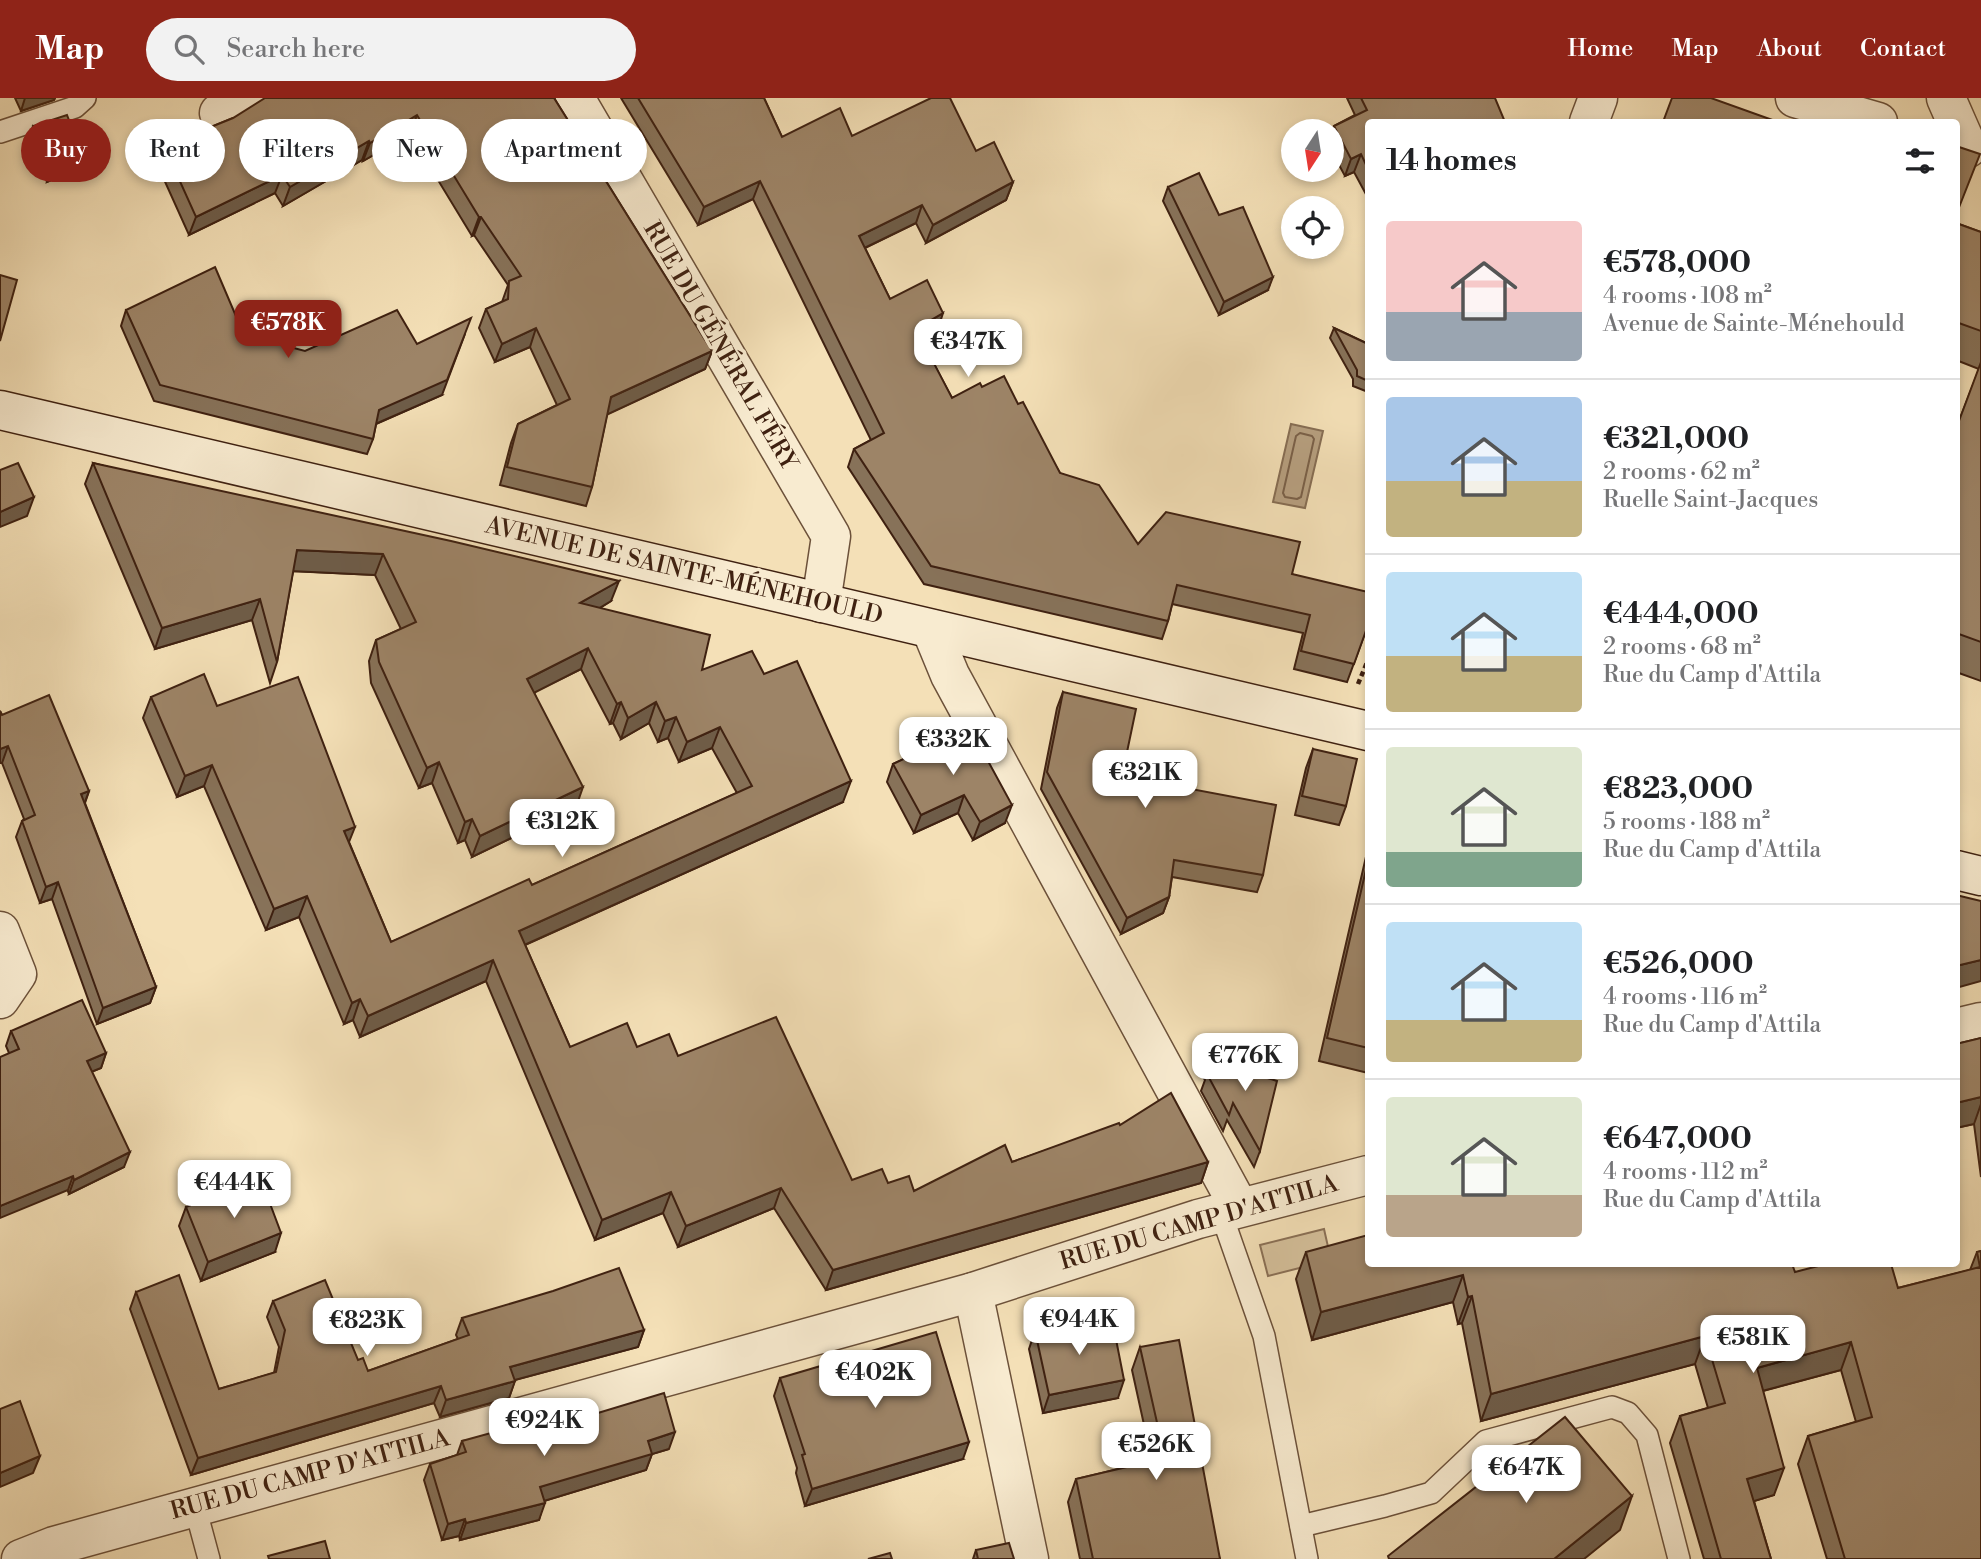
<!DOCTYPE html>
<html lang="en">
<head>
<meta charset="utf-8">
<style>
  :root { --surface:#fff; --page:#f2f2f2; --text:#202124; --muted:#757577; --line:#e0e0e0; --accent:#8f2418 }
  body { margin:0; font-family:"Libre Bodoni",serif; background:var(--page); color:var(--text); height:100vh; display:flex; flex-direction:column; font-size:26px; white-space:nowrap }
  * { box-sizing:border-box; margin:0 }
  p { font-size:23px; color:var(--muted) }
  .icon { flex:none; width:38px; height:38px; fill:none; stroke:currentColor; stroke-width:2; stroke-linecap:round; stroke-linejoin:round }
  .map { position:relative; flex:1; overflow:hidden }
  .drawer { position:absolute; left:1365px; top:21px; width:595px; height:1148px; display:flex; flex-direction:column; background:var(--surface); border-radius:7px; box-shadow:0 4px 10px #0003 }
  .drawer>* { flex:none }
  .banner { position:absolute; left:21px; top:21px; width:665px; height:63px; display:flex; gap:14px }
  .needle { width:46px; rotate:192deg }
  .controls { position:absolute; left:1281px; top:21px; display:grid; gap:14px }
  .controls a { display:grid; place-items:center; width:63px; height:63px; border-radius:50%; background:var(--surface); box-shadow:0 4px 10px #0003; font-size:35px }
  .price { position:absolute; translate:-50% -60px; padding:0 16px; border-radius:14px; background:#fff; color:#222; font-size:23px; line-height:46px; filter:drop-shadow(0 2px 4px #0008) }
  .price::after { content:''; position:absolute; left:50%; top:42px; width:21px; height:16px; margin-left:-10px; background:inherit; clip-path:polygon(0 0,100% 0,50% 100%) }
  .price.active { background:var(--accent); color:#fff }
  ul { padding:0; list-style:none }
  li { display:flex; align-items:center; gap:21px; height:175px; padding:0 21px }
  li+li { border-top:2px solid var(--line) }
  li span { display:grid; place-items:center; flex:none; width:196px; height:140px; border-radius:7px; color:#555 }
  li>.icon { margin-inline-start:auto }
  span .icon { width:84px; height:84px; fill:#fffc; stroke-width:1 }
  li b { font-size:30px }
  h2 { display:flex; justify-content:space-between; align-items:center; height:84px; padding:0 21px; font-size:30px }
  .tag { padding:0 24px; border-radius:32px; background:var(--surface); box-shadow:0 4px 10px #0003; font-size:24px; line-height:63px }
  .tag.active { background:var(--accent); color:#fff }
  header { display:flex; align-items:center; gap:42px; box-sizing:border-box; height:98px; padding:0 35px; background:var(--accent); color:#fff }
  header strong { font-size:33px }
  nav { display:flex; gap:38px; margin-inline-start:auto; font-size:24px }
  .search { width:490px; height:63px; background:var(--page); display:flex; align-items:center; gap:18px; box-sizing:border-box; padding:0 24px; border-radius:38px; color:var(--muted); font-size:26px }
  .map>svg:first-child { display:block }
</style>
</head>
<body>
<header>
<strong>Map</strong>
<div class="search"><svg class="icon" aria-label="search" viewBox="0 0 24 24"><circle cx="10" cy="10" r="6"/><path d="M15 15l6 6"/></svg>Search here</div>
<nav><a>Home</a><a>Map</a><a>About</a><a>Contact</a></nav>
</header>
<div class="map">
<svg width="1981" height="1461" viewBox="0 0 1981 1461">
  <rect width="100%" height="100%" fill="#f4e0b7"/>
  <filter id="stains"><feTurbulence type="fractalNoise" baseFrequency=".00286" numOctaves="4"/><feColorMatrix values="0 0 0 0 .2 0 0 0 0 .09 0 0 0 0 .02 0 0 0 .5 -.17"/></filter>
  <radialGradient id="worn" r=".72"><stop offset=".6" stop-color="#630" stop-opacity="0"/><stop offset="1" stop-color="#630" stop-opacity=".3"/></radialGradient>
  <path fill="#d5c09b" stroke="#8a7056" stroke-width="2" d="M1324,1131L1331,1162L1268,1178L1260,1147Z"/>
  <path fill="#b69f7f" stroke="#866d53" stroke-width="2" d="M1291,326L1323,333L1305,410L1273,404Z"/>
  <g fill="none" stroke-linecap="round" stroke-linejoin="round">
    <path stroke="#7a6048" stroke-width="2" d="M1300,335L1312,338L1314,341L1301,399L1297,401L1285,399L1283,395L1296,338Z"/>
    <g stroke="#6c513a" stroke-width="24">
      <g id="lane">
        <path d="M0,34L75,9L85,0"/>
        <path d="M1221,1115L1264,1238L1307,1461"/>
        <path d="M195,1409L209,1461"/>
        <path d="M1301,1428L1385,1408L1431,1395L1486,1343L1612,1309L1628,1315L1647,1337L1679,1461"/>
      </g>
    </g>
    <g stroke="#6c513a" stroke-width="41">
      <g id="street">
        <path d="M575,0L831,438L821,505"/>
        <path d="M1795,0L1878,24"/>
        <path d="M1946,0L1968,50"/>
        <path d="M219,15L245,0"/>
        <path d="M1589,24L1598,0"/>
        <path d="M931,531L950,577L1239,1109"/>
        <path d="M0,833L17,876L0,901"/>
        <path d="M1956,930L1981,924"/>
        <path d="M973,1194L1029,1461"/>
        <path d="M21,1461L54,1448L973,1194L1198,1121L1368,1077"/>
      </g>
    </g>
    <g stroke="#3f2111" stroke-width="41">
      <g id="secondary">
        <path d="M0,312L1368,633"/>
        <path d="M1956,772L1981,778"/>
      </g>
    </g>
    <path stroke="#3f2111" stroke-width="4.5" stroke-dasharray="5 3.5" stroke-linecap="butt" d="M1358,586L1368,562"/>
    <use href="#lane" stroke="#f8ebd0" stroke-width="21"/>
    <use href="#street" stroke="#f8ebd0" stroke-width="38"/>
    <use href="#secondary" stroke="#f8ebd0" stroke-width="38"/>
  </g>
  <g fill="#877259" stroke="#3f2111" stroke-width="2">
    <path d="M15,0H55L54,2L21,13Z"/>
    <path d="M554,0L712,253L705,271L607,316L592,389L586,408L500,387L511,345L518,326L557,307L530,249L495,264L479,230L486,211L502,204L508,187L474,137L472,138L410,36L363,63L362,62L283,108L275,95L189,137L157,66L164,48L233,20Z"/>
    <path d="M621,0H764L782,39L852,38L976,53L1013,84L1006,102L926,145L916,125L865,150L890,201L937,234L921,242L952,300L982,289L1018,306L1060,375L1138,446L1292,476L1368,527L1347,584L1294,571L1303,535L1172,506L1168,523L1162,541L924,486L848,369L854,351L871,342L753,101L698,127Z"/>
    <path d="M1347,0H1495L1368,24V100L1354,74L1345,78L1332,54V33L1334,28L1355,17Z"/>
    <path d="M33,28L81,70L47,84L30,38Z"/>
    <path d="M1168,89L1219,117L1268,192L1219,217L1163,103Z"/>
    <path d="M1956,125L1981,134V583L1956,574V331L1979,271L1956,262Z"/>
    <path d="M126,212L244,237L442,297L376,326L373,341L367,356L154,303L121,228Z"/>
    <path d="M1334,230L1368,246V294L1353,288V281L1330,240Z"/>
    <path d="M93,365L611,503L600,510L702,572L764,576L843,704L525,847L570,949H637L678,958L852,1082L888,1085L914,1093L1012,1064L1120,1027L1208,1064L1201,1085L826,1192L774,1110L678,1149L663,1115L595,1142L486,883L360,939L353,922L344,926L299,819L266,832L204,688L177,699L143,620L151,599L217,608L349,744L391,844L532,787L737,695L712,650L679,664L668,640L658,644L649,625L621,641L613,625L610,626L581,571L534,594L576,709L472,759L465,742L458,745L432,685L419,690L371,585L369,563L376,542L401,531L375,477L293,473L277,564L270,585L252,522L155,551L85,386Z"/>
    <path d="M1063,594L1122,678L1263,777L1257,794L1172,779L1169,799L1163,815L1121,836L1041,691L1057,610Z"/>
    <path d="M0,613L2,617L89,693L85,705L156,889L150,905L97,926L52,801L40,805L16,739L22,723L24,721L2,665H0Z"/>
    <path d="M970,630L1005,725L973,742L958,715L914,735L887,684L893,666Z"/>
    <path d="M1313,651L1346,708L1339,727L1295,717L1306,670Z"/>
    <path d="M1368,750V975L1319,963Z"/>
    <path d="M11,933L106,955L101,970L91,974L124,1069L69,1096L6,948Z"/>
    <path d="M1981,940V1079L1974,1026L1956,1030V946Z"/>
    <path d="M1209,962L1245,973L1260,1053L1254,1069L1227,1022L1223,1033L1201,993L1205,982L1203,979Z"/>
    <path d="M186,1109L275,1154L201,1183L179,1128Z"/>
    <path d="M1981,1153V1461H1827L1798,1366L1808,1338L1856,1324L1841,1272L1763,1293L1774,1397L1754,1403L1771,1461H1704L1670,1345L1680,1318L1708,1310L1695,1266L1481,1323L1462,1225L1458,1226L1453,1204L1312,1242L1296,1181L1306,1154L1795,1174L1898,1190L1970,1172L1977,1154Z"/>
    <path d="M136,1194L219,1291L274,1275L279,1249L267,1219L273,1203L358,1262L368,1273L458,1241L456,1237L462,1220L644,1232L638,1249L515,1282L509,1300L440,1319L434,1305L191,1377L130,1211Z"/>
    <path d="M1035,1233L1078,1234L1118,1300L1043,1315L1029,1251Z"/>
    <path d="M1140,1249L1220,1461H1080L1068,1404L1076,1381L1152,1363L1132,1272Z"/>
    <path d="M780,1280L963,1361L805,1408L796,1375L797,1370L774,1298Z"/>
    <path d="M535,1334L669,1351L652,1356L646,1372L544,1403L539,1422L460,1442L459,1438L442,1442L424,1382L430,1366L457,1357L462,1343Z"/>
    <path d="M976,1452L1014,1461H973Z"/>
  </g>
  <g fill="#6e5c48" stroke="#3f2111" stroke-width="2">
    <path d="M25,0H55L54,2L21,13Z"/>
    <path d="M417,17L410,36L363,63L370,45Z"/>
    <path d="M369,43L362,62L283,108L290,89Z"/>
    <path d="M1361,56L1354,74L1345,78L1351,61Z"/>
    <path d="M84,61L81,70L47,84L51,74Z"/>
    <path d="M282,77L275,95L189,137L196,119Z"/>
    <path d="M760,83L753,101L698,127L704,109Z"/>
    <path d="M1013,84L1006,102L926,145L933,127Z"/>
    <path d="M922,107L916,125L852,156L859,138Z"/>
    <path d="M479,119H481L474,137L472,138Z"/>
    <path d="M1273,179L1268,192L1219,217L1224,204Z"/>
    <path d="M943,215L937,234L909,249L916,231Z"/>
    <path d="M536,230L530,249L495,264L502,246Z"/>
    <path d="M465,236L442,297L373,327L379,312Z"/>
    <path d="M712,253L705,271L604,318L611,299Z"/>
    <path d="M34,399L27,418L0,429V414Z"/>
    <path d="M297,452L383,456L375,477L290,473Z"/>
    <path d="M619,483L611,503L573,526L580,505Z"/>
    <path d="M260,501L252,522L155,551L162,530Z"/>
    <path d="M588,550L581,571L520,602L527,581Z"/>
    <path d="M621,604L613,625L610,626L617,606Z"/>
    <path d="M656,604L649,625L621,641L628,620Z"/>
    <path d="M676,619L668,640L658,644L665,623Z"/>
    <path d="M720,629L712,650L679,664L687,644Z"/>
    <path d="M8,648L2,665H0V651Z"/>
    <path d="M439,664L432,685L419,690L427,670Z"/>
    <path d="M212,667L204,688L177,699L185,678Z"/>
    <path d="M851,683L843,704L511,853L519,833Z"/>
    <path d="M583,689L576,709L472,759L480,738Z"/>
    <path d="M89,693L83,709L81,696Z"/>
    <path d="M964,697L958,715L914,735L921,717Z"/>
    <path d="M1012,707L1005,725L973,742L980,724Z"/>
    <path d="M472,721L465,742L458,745L465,724Z"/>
    <path d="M355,729L347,749L344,733Z"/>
    <path d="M58,784L52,801L40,805L46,789Z"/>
    <path d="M307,798L299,819L266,832L274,811Z"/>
    <path d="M1169,799L1163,815L1121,836L1127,820Z"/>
    <path d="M493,862L486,883L360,939L368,918Z"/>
    <path d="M1981,862V883L1956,890V868Z"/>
    <path d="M156,889L150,905L97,926L103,910Z"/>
    <path d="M360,901L353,922L344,926L352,905Z"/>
    <path d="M106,955L101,970L81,978L87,963Z"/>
    <path d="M1981,999V1006L1974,1026L1956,1030V1005Z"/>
    <path d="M130,1054L124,1069L69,1096L74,1082Z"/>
    <path d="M1208,1064L1201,1085L826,1192L833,1172Z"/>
    <path d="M73,1078L68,1092L0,1120V1108Z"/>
    <path d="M781,1090L774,1110L678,1149L686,1128Z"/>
    <path d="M671,1094L663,1115L595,1142L602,1122Z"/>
    <path d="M281,1135L275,1154L201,1183L208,1164Z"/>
    <path d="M1463,1177L1453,1204L1312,1242L1321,1214Z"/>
    <path d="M1472,1198L1462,1225L1458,1226L1468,1199Z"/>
    <path d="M644,1232L638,1249L503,1285L510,1269Z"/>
    <path d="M1705,1238L1695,1266L1481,1323L1491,1296Z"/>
    <path d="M1851,1244L1841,1272L1747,1297L1757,1270Z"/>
    <path d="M1124,1282L1118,1300L1043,1315L1049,1297Z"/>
    <path d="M515,1283L509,1300L440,1319L446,1302Z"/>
    <path d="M441,1288L434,1305L191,1377L198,1360Z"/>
    <path d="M675,1334L669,1351L652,1356L646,1372L534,1406L540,1389L648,1343Z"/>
    <path d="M969,1344L963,1361L805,1408L812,1391Z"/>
    <path d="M40,1358L33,1375L0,1389V1375Z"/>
    <path d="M1784,1370L1774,1397L1738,1408L1747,1381Z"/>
    <path d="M1632,1398L1620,1432L1584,1461H1554Z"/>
    <path d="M545,1405L539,1422L460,1442L466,1425Z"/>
    <path d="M465,1421L459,1438L442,1442L448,1426Z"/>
  </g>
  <g fill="#9d8467" stroke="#3f2111" stroke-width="2">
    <path d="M265,0H554L712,253L611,299L592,389L507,369L518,326L570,301L536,230L502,246L486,211L508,201L509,183L521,178L481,119H479L417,17L370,45L369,43L290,89L282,77L196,119L164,48L233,20Z"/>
    <path d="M638,0H764L782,39L840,10L852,38L931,0H950L976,53L994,44L1013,84L933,127L922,107L859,138L890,201L927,182L943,215L916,231L952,300L980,285L982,289L1004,278L1018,306L1023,304L1060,375L1099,387L1138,446L1166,414L1300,444L1292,476L1368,494V527L1354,566L1301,553L1310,517L1177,487L1168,523L931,468L854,351L884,335L760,83L704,109Z"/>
    <path d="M1361,0H1495L1505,24H1368V71L1361,56L1351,61L1334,28L1367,12Z"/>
    <path d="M1672,0H1711L1778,24H1663Z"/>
    <path d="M67,17L84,61L51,74L33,28Z"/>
    <path d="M1956,48L1980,56L1956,117Z"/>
    <path d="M1199,75L1219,117L1243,109L1273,179L1224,204L1168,89Z"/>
    <path d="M1956,125L1981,134V233L1956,224Z"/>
    <path d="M215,169L244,237L305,253L397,212L417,246L471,220L447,282L379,312L373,341L160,287L126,212Z"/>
    <path d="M0,177L17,182L0,243Z"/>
    <path d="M1334,230L1368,246V283L1357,278V272Z"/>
    <path d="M1981,264V544L1956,535V331Z"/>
    <path d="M18,365L34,399L0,414V372Z"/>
    <path d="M93,365L451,443L619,483L580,505L710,537L702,572L752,553L764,576L797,563L851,683L519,833L570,949L627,925L637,949L669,936L678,958L776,919L852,1082L882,1071L888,1085L909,1078L914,1093L1005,1047L1012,1064L1119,1025L1120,1027L1171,995L1208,1064L833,1172L781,1090L686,1128L671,1094L602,1122L493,862L368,918L360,901L352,905L307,798L274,811L212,667L185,678L151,599L204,576L217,608L298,579L355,729L344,733L391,844L529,781L532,787L752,688L720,629L687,644L676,619L665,623L656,604L628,620L621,604L617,606L588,550L527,581L583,689L480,738L472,721L465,724L439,664L427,670L379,564L376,542L416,524L383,456L297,452L277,564L260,501L162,530Z"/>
    <path d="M1063,594L1136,611L1122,678L1276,707L1263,777L1174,762L1169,799L1127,820L1047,674Z"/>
    <path d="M49,597L89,693L81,696L156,889L103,910L58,784L46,789L22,723L35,717L8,648L0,651V613L2,617Z"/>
    <path d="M970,630L1012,707L980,724L964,697L921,717L893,666Z"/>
    <path d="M1313,651L1357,661L1346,708L1302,698Z"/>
    <path d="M1368,763V950L1327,940Z"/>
    <path d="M1956,797L1981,803V862L1956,868Z"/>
    <path d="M82,902L106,955L87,963L130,1054L74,1082L73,1078L0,1108V959L19,951L11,933Z"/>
    <path d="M1981,940V999L1956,1005V946Z"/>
    <path d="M1254,947L1245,973L1277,983L1260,1053L1233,1005L1229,1017L1207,976L1214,972L1209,962L1223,966Z"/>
    <path d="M260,1079L281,1135L208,1164L186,1109Z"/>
    <path d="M1368,1137V1166H1792L1795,1174L1826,1166H1891L1898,1190L1980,1169L1977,1154L1981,1153V1461H1845L1808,1338L1872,1319L1851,1244L1757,1270L1784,1370L1747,1381L1771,1461H1721L1680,1318L1725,1305L1705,1238L1491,1296L1472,1198L1468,1199L1463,1177L1321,1214L1306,1154Z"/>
    <path d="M619,1170L644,1232L510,1269L515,1283L446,1302L441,1288L198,1360L136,1194L179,1177L219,1291L276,1274L285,1232L273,1203L325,1182L358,1262L363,1260L368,1273L469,1237L462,1220L553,1193Z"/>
    <path d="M1077,1224L1078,1234L1113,1226L1124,1282L1049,1297L1035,1233Z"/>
    <path d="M936,1234L969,1344L812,1391L802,1357L805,1356L780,1280Z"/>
    <path d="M1179,1242L1220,1461H1093L1076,1381L1165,1360L1140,1249Z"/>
    <path d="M664,1295L675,1334L648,1343L652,1356L540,1389L545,1405L466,1425L465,1421L448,1426L430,1366L466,1354L462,1343L531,1324L535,1334Z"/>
    <path d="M20,1303L40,1358L0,1375V1311Z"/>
    <path d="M1565,1319L1632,1398L1554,1461H1389L1388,1458Z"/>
    <path d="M325,1443L330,1461H269L268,1458Z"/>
    <path d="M1009,1445L1014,1461H978L976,1452Z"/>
    <path d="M890,1455L892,1461H868Z"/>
  </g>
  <g text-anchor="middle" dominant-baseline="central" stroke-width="7" stroke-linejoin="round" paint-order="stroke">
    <g font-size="24" fill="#3f2111" stroke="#f8ebd0">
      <text transform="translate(720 248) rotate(60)">RUE DU GÉNÉRAL FÉRY</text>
      <text transform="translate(684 473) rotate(13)">AVENUE DE SAINTE-MÉNEHOULD</text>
      <text transform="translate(1199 1125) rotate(-16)">RUE DU CAMP D'ATTILA</text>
      <text transform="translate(310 1377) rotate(-15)">RUE DU CAMP D'ATTILA</text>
    </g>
  </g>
  <rect width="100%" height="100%" filter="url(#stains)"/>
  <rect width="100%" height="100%" fill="url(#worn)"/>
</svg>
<div class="controls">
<a><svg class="needle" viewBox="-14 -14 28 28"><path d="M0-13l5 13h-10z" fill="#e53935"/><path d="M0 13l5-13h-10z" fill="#757577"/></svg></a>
<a><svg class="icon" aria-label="locate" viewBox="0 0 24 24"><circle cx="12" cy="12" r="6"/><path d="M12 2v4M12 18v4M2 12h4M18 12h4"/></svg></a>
</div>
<b class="price active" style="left:288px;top:262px">€578K</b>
<b class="price" style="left:968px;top:281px">€347K</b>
<b class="price" style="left:953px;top:679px">€332K</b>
<b class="price" style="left:1145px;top:712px">€321K</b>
<b class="price" style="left:562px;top:761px">€312K</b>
<b class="price" style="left:1245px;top:995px">€776K</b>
<b class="price" style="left:234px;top:1122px">€444K</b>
<b class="price" style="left:1079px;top:1259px">€944K</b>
<b class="price" style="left:367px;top:1260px">€823K</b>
<b class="price" style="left:1753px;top:1277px">€581K</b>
<b class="price" style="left:875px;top:1312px">€402K</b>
<b class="price" style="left:544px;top:1360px">€924K</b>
<b class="price" style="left:1156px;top:1384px">€526K</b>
<b class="price" style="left:1526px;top:1407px">€647K</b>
<div class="banner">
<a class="tag active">Buy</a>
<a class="tag">Rent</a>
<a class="tag">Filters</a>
<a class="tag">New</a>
<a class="tag">Apartment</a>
</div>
<section class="drawer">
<h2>14 homes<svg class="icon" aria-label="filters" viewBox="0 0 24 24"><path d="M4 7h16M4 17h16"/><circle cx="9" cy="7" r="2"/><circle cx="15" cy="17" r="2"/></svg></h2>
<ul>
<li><span style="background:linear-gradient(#f6c9c9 65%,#9aa5b1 0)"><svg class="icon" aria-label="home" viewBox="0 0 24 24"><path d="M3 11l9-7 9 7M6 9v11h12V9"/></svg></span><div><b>€578,000</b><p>4 rooms · 108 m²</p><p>Avenue de Sainte-Ménehould</p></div></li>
<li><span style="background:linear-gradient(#a9c7e8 60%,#c2b280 0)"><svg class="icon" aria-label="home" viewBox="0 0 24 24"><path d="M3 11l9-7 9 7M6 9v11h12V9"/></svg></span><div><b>€321,000</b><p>2 rooms · 62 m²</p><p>Ruelle Saint-Jacques</p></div></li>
<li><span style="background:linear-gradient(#bfe0f5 60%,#c2b280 0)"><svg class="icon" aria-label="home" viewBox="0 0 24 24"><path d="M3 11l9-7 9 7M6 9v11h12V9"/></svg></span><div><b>€444,000</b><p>2 rooms · 68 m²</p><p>Rue du Camp d'Attila</p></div></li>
<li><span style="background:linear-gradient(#dfe7d0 75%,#7fa58c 0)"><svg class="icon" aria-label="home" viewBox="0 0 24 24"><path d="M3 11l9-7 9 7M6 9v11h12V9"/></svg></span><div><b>€823,000</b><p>5 rooms · 188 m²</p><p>Rue du Camp d'Attila</p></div></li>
<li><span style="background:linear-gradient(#bfe0f5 70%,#c2b280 0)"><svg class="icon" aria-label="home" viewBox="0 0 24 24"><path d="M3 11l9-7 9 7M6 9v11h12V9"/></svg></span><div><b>€526,000</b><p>4 rooms · 116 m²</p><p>Rue du Camp d'Attila</p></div></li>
<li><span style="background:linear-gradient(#dfe7d0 70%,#b9a48a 0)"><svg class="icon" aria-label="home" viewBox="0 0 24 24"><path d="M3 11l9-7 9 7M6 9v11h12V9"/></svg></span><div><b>€647,000</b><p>4 rooms · 112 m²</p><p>Rue du Camp d'Attila</p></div></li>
</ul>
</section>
</div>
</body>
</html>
